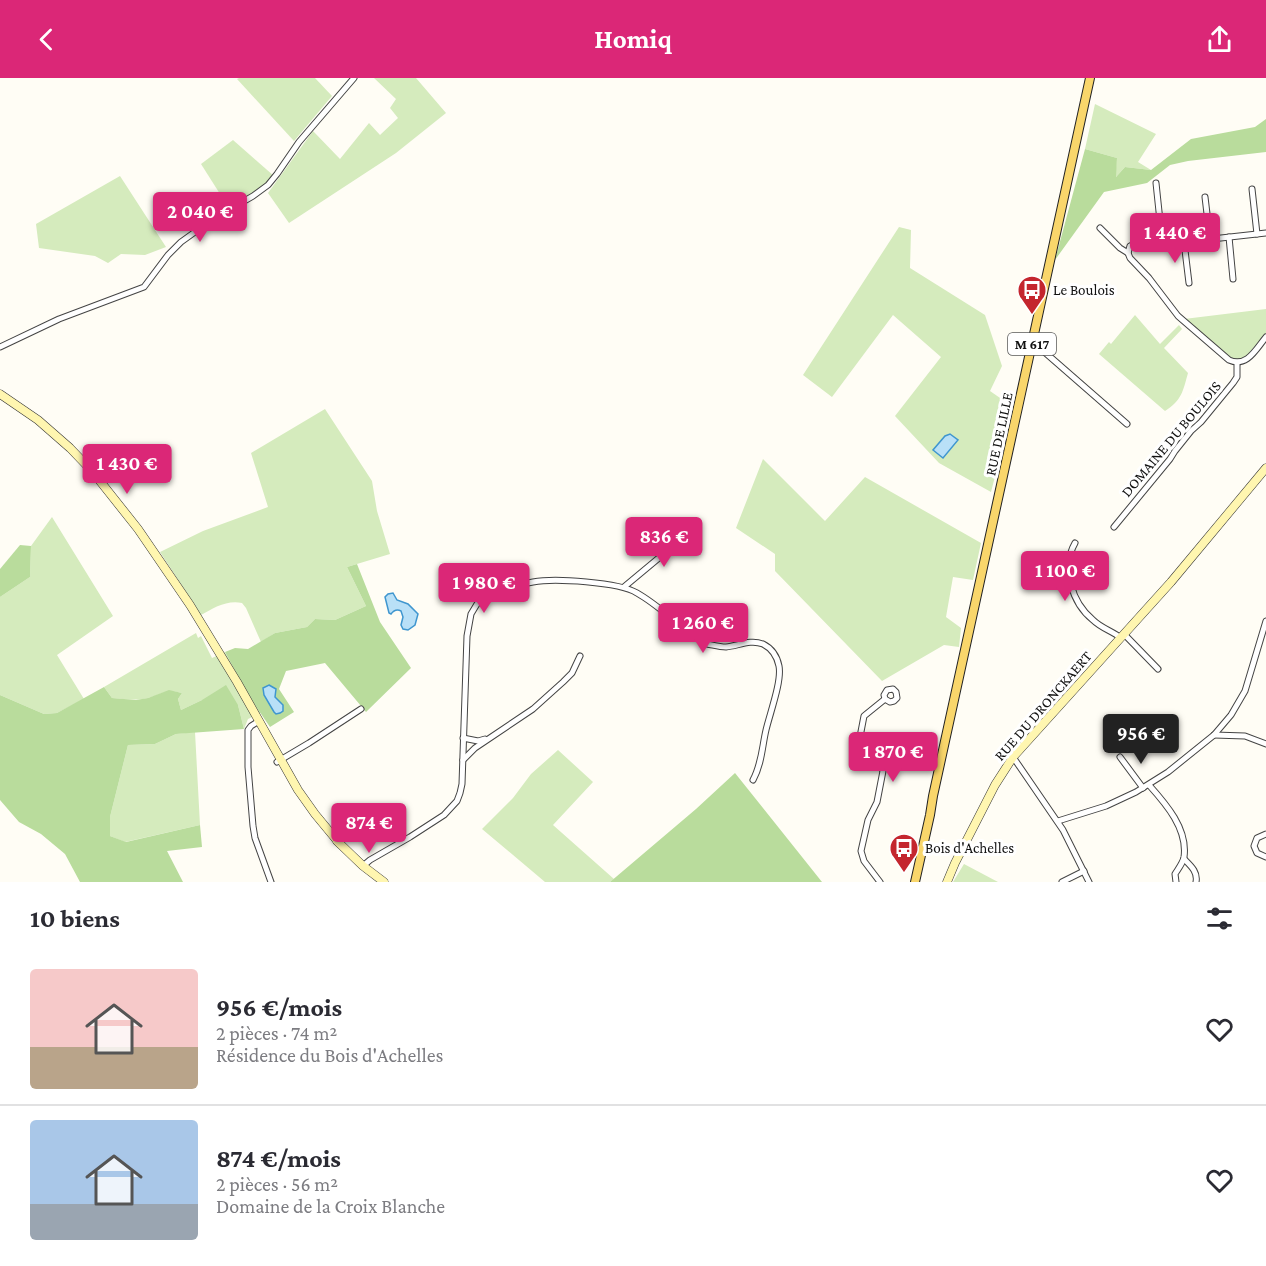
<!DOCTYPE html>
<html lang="fr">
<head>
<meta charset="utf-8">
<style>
  :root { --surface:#fff; --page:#f7f7f7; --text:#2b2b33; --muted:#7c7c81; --line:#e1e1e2; --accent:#db2777 }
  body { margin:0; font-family:"Crimson Pro",serif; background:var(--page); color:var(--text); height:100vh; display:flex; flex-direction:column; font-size:22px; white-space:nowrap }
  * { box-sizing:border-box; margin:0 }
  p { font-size:20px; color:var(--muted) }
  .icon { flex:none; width:33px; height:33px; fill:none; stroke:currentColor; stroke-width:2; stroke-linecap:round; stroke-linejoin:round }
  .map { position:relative; height:804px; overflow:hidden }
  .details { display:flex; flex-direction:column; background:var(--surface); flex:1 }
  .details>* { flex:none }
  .price { position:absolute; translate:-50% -51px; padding:0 14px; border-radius:6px; background:var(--accent); color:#fff; font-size:20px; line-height:39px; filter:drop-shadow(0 2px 3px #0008) }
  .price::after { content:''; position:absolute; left:50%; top:36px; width:18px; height:14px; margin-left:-9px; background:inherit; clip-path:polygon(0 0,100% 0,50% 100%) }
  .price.selected { background:#222; color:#fff }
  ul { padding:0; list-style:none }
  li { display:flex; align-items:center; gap:18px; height:150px; padding:0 30px }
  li+li { border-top:2px solid var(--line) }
  li span { display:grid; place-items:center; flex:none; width:168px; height:120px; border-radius:6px; color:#555 }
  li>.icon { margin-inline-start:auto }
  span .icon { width:72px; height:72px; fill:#fffc; stroke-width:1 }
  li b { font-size:26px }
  h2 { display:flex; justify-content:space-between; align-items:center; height:72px; padding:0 30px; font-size:26px }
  header { display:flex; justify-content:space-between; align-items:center; height:78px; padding:0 30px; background:var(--accent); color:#fff; font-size:27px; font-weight:700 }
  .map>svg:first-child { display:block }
</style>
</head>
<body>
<header><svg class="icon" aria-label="back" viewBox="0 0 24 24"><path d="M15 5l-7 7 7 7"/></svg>Homiq<svg class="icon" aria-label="share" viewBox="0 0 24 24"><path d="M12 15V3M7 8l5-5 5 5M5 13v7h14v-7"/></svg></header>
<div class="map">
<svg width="1266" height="804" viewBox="0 0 1266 804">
  <rect width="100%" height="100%" fill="#fffdf5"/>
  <g fill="#d5ebbd">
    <path d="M239,0H315L332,18L294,63L237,1Z"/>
    <path d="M374,0H416L446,35L396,75L289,145L268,115L313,53L340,81L369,45L380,57L398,40L390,30L396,21Z"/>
    <path d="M1095,26L1156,56L1138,84L1151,92L1125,89L1115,100L1117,80L1085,71Z"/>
    <path d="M233,62L274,98L261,110L232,127H227L201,86Z"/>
    <path d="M120,98L166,169L145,177L121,176L108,185L95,178L39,170L36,146Z"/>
    <path d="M899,149L911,152L910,190L985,237L1002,288L990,313L1013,329L991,414L939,385L895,338L941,279L893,237L832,319L803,297Z"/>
    <path d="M1266,231V255L1245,280L1239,283L1231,280L1184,241Z"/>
    <path d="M1135,237L1160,266L1179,247L1182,251L1164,270L1188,295C1183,313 1182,322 1165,333L1099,276L1109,264L1111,266Z"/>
    <path d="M325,331L372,403L377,433L390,476L347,489L366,528L335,542L315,541L307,549L275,555L261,564L246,530L242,525C226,522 214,530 201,537L160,474L203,453L268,429L251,375Z"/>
    <path d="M763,381L825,443L865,399L981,465L973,502L953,499L946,539L961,550L959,569L944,567L882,603L775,493V476L736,450Z"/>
    <path d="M52,439L113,538L57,577L84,621L57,635L44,636L0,617V519L30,499L31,468Z"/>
    <path d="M196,555L198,560L201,558L212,580L225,574L248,617L261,635L248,641L244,651L238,627L202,622L181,632L178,621L182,615C163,611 164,616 148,620C136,623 124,621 112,620L104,609Z"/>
    <path d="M195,654L200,747L125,764L110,758V739L128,667L155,666L176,656Z"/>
    <path d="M558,672L593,704L553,747L614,801L610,804H545L482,751L513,720L531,696Z"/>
    <path d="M964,786L998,804H953Z"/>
  </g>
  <g fill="#b9dc9c">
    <path d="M1266,41V74L1188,83L1170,87L1147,105L1104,114L1055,182L1085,71L1117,80L1116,99L1125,89L1151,92L1191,61L1255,49Z"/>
    <path d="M20,467L31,468L30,499L0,519V491Z"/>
    <path d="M357,486L380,544L411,590L366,634L325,585L286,593L279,611L294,634L270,649L248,617L225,574L235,570L248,571L275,555L307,549L315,541L335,542L366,528L347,489Z"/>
    <path d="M226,607L238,627L244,651L176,656L155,666L128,667L110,739V758L126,764L200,747L202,769L167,773L183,804H80L65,776L41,756L19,744L0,722V617L44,636L57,635L104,609L112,620L136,622L148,620L169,612L182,615L178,621L181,632L202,622Z"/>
    <path d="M735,695L822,804H610L696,731Z"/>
  </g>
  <g fill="#b9e0f7" stroke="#3f96cf" stroke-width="1.5">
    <path d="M950,356L958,362L943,380L933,372L945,358Z"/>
    <path d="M393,515L397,522L408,526L418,536L415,547L408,552L403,551L401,547L403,539L401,533C397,531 394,532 391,536L389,535L385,519L388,516Z"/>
    <path d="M269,607L276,611L275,619L283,627V633L280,635L276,636L274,634L264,617L263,610Z"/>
  </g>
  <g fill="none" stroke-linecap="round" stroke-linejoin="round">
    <g stroke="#444" stroke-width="7">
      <g id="minor">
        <path d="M1156,105L1162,162"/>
        <path d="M1252,111L1257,156"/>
        <path d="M1205,119L1210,161"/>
        <path d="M1100,150L1120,170L1128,175"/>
        <path d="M1266,155L1176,165C1163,162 1141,160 1130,168L1128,175L1130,180L1149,200L1178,238L1229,282C1247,290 1256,271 1266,259"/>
        <path d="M1229,159L1233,201"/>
        <path d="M1184,164L1189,205"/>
        <path d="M1033,264L1127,346"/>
        <path d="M0,269L59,241L144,209L168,177L181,164L213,141L253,118L268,107L277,96L299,64L354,0"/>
        <path d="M1114,449L1170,381L1175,373L1191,353L1201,344L1233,305L1237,299V285"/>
        <path d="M1075,465C1061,490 1072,525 1093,542C1101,550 1112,553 1121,560"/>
        <path d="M624,509L690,454"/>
        <path d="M1124,556L1158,591"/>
        <path d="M259,643L251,648L248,652V689L253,748L255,760L271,804"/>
        <path d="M1214,657L1245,658L1266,666"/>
        <path d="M463,660L478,663L485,661"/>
        <path d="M1013,679L1063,752L1089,804"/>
        <path d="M1120,679L1143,710"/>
        <path d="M463,682L475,670L533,631L563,604L572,595L580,578"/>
        <path d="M277,684L309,665L361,631"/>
        <path d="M1149,707C1166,726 1188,751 1184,779C1183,785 1178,791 1175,796L1176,804"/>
        <path d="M1058,743L1106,728L1136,714L1168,694L1214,657L1231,637L1245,613L1266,543"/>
        <path d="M1266,756L1257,760L1254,768L1257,775L1266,779"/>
        <path d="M1184,781C1191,788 1198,794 1196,804"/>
        <path d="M363,788L370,782L410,759L444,737L457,723L460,715L462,706L467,558L471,536L477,526L481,522C498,515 516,507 533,504C554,500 619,504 637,515C662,529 682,552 707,566C713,567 719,569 726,569C738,568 750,561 763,566C771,570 777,578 779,588C782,603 770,635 766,652C762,669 762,685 753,702"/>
        <path d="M880,804L864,783L861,773L868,742L877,724L883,693L879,686L862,672L859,664L864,638L885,621L884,617L887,612L893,611L896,614L897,620L894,623L890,624L885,621"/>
        <path d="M1062,804L1084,793"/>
      </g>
    </g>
    <g stroke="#333" stroke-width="9">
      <g id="secondary">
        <path d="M0,316L38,342L70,370L92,393L138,451L190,527L237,604L298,712L315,736L339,765"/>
        <path d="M337,763L363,788L384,804"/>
        <path d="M947,804L955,785L995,707L1013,679L1171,504L1266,390"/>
      </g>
    </g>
    <g stroke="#222" stroke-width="10">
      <path id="primary" d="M915,804L930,737L933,718L1090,0"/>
    </g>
    <use href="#minor" stroke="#fff" stroke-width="5"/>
    <use href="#secondary" stroke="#fff6b0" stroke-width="8"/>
    <use href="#primary" stroke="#f9d66b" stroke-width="8"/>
  </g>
  <defs>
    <g id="bus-pin" transform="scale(1.5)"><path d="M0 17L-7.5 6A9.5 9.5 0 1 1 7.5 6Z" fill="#c4262e" stroke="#fff"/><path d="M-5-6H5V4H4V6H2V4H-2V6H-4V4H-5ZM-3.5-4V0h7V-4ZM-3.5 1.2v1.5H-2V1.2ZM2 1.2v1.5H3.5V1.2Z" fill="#fff"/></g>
  </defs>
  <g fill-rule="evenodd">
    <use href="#bus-pin" x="1032" y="212"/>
    <use href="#bus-pin" x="904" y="770"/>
  </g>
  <g text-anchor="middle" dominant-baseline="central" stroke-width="6" stroke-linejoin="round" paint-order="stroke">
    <rect fill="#fff" stroke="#585858" stroke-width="1.5" x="1008" y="255" width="48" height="22" rx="4.5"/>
    <g font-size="14" font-weight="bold" fill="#111">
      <text x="1032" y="266">M 617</text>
    </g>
    <g font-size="15" fill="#111" stroke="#fff" text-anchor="start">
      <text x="1053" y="212">Le Boulois</text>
      <text x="925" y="770">Bois d'Achelles</text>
    </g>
    <g font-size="15" fill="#111" stroke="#fff">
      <text transform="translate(999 356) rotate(-78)">RUE DE LILLE</text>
      <text transform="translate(1171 361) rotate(-50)">DOMAINE DU BOULOIS</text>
      <text transform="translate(1043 628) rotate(-49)">RUE DU DRONCKAERT</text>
    </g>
  </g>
</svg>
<b class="price" style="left:200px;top:165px">2 040 €</b>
<b class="price" style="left:1175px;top:186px">1 440 €</b>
<b class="price" style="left:127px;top:417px">1 430 €</b>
<b class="price" style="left:664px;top:490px">836 €</b>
<b class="price" style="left:1065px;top:524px">1 100 €</b>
<b class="price" style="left:484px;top:536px">1 980 €</b>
<b class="price" style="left:703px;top:576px">1 260 €</b>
<b class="price selected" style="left:1141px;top:687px">956 €</b>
<b class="price" style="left:893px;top:705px">1 870 €</b>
<b class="price" style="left:369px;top:776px">874 €</b>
</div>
<section class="details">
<h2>10 biens<svg class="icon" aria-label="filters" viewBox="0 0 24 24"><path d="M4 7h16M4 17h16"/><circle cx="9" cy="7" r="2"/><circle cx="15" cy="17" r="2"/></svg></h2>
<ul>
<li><span style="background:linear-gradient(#f6c9c9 65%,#b9a48a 0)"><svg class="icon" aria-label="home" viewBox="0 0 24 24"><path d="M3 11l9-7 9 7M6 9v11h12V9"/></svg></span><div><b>956 €/mois</b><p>2 pièces · 74 m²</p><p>Résidence du Bois d'Achelles</p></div><svg class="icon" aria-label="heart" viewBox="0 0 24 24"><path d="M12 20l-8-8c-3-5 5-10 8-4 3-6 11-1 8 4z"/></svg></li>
<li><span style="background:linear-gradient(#a9c7e8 70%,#9aa5b1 0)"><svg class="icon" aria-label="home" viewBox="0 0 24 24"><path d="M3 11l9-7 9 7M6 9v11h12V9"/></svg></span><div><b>874 €/mois</b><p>2 pièces · 56 m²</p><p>Domaine de la Croix Blanche</p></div><svg class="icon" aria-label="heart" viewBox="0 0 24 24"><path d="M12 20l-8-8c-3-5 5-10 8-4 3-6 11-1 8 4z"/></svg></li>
</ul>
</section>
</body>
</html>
